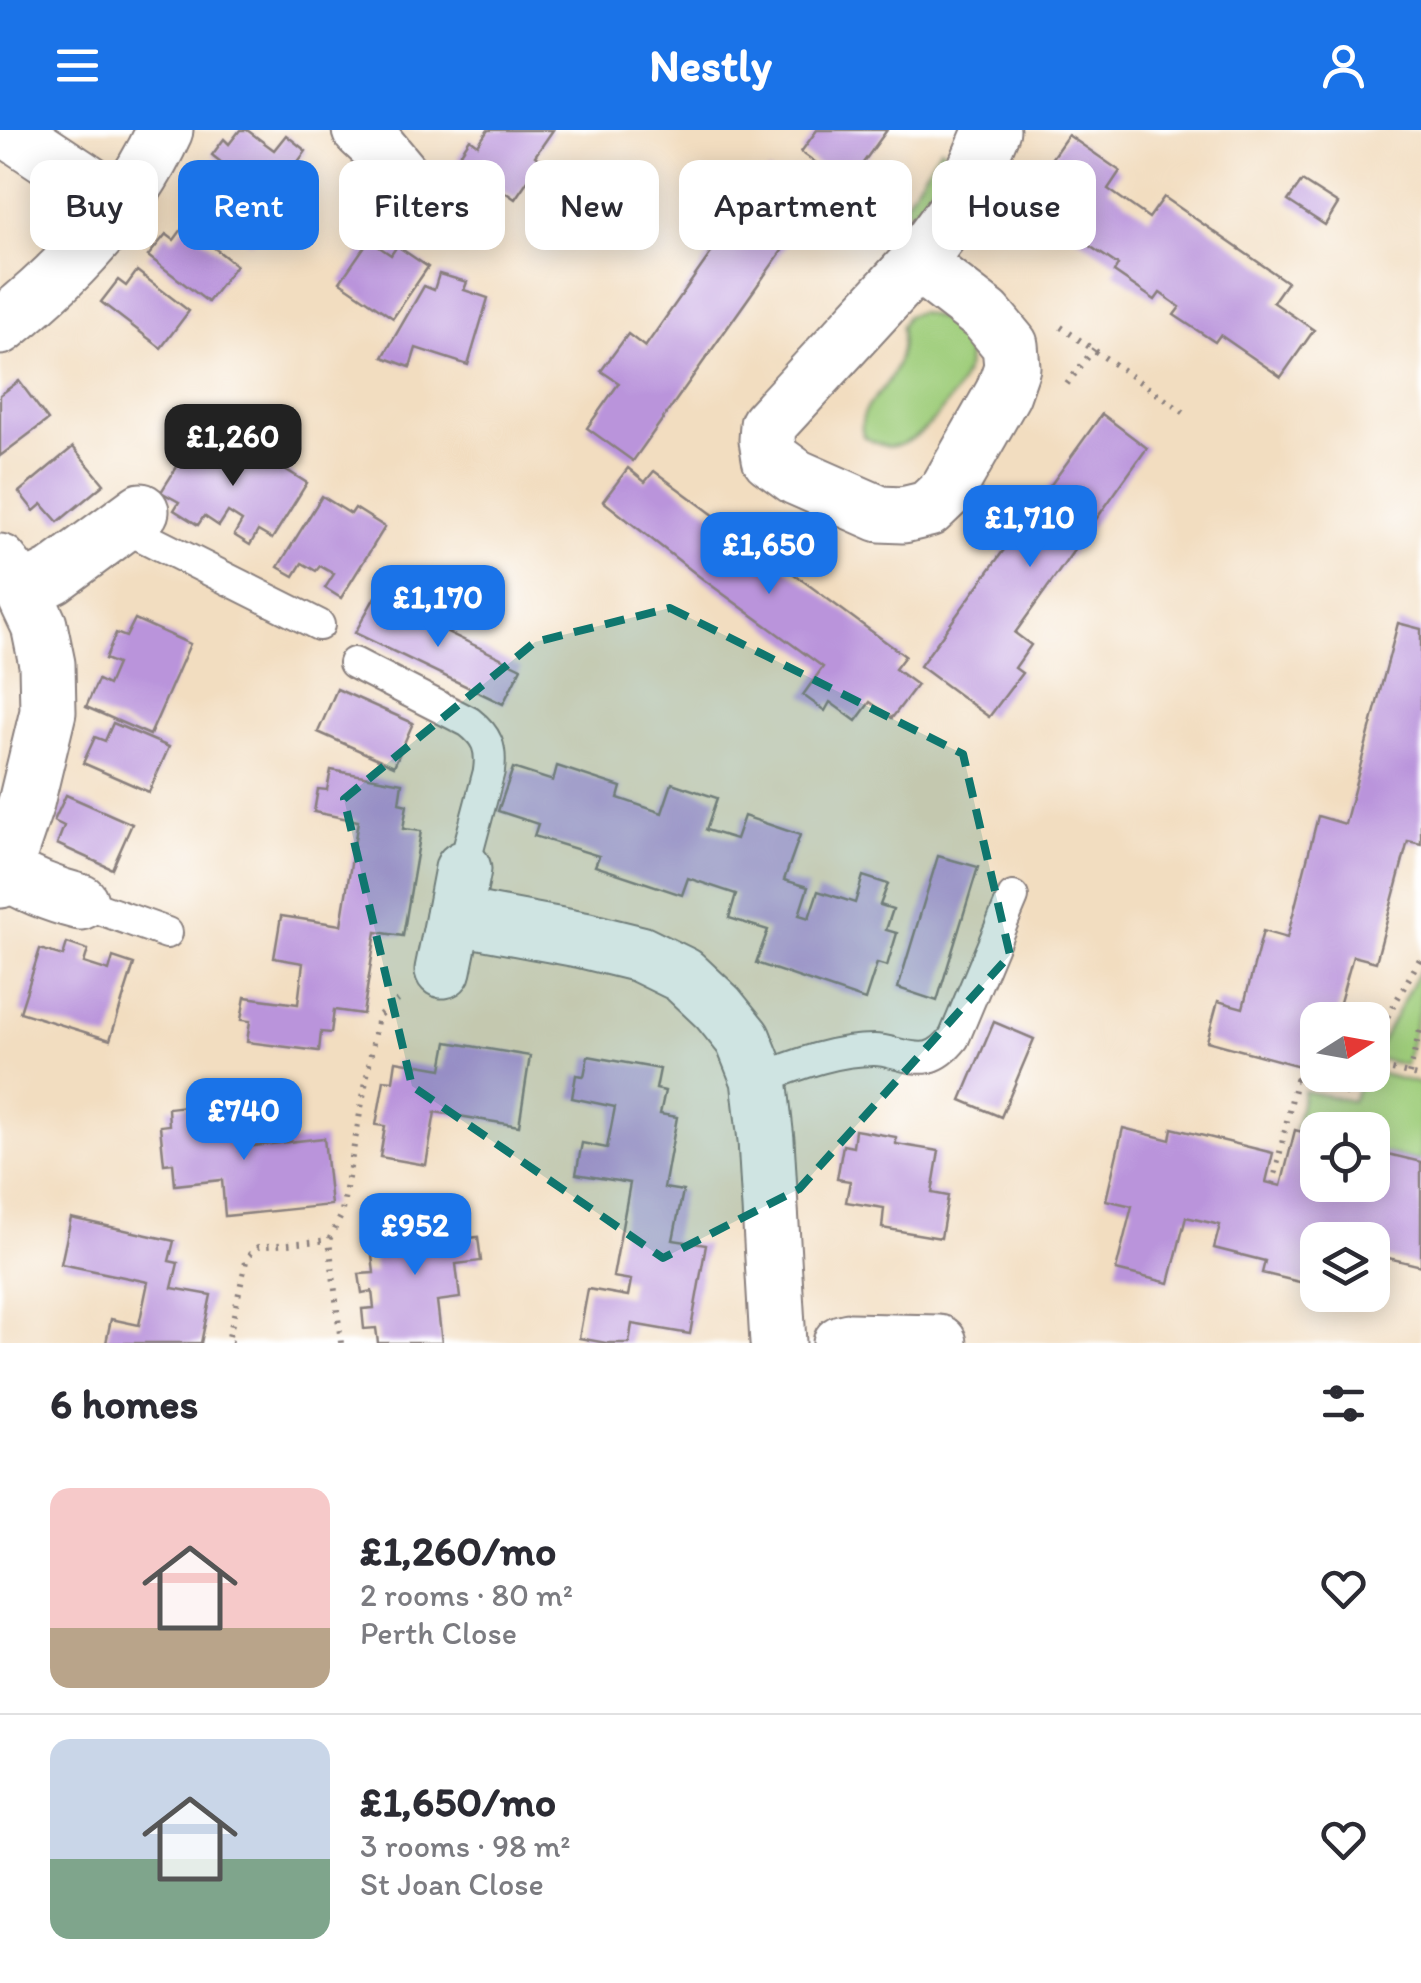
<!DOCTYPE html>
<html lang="en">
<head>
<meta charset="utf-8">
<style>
  :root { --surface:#fff; --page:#f7f7f7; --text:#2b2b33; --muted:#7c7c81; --line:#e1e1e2; --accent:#1a73e8 }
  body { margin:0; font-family:Itim,sans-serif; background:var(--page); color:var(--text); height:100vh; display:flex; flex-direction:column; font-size:38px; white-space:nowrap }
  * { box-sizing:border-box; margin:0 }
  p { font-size:32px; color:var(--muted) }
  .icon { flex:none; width:55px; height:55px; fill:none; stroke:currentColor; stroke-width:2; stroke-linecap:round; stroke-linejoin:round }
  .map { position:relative; height:1213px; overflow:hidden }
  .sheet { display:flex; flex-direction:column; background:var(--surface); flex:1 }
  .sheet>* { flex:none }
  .banner { position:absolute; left:30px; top:30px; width:1362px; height:90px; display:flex; gap:20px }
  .needle { width:65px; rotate:79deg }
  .tools { position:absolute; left:1300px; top:872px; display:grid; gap:20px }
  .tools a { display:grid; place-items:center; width:90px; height:90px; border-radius:20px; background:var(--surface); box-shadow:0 5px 25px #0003; font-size:50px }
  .price { position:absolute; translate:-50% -85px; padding:0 22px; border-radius:20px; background:var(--accent); color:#fff; font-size:32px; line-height:65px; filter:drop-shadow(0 2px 5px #0008) }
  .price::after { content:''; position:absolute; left:50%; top:60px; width:30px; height:22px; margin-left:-15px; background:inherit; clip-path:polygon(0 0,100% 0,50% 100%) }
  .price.active { background:#222; color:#fff }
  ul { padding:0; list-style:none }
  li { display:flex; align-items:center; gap:30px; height:250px; padding:0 50px }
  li+li { border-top:2px solid var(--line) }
  li span { display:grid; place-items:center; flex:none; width:280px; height:200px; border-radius:20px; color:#555 }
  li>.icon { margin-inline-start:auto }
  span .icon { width:120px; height:120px; fill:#fffc; stroke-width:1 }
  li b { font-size:42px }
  h2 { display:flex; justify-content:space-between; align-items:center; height:120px; padding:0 50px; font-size:42px }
  .chip { padding:0 35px; border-radius:20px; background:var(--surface); box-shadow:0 5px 25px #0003; font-size:35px; line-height:90px }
  .chip.active { background:var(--accent); color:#fff }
  header { display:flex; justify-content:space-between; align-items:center; height:130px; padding:0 50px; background:var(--accent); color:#fff; font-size:45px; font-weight:800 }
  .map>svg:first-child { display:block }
</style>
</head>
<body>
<header><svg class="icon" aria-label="menu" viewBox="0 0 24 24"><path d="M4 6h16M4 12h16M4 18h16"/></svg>Nestly<svg class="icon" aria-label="person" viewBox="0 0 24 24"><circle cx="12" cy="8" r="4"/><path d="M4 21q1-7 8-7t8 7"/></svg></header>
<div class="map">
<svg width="1421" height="1213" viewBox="0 0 1421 1213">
  <rect width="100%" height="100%" fill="#fff"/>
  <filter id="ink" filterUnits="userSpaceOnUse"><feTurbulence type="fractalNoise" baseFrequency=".01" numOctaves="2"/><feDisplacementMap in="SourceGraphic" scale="20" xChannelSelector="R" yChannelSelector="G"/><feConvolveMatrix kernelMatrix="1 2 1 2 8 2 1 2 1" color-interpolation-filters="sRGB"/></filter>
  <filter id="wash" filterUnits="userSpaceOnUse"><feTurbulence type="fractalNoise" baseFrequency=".0048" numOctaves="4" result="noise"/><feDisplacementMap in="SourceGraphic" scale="40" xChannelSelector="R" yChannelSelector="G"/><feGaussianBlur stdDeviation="2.25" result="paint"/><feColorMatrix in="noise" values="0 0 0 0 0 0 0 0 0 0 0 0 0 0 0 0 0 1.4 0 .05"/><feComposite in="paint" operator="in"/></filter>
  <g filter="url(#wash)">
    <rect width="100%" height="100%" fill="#f2ddc0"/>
    <g fill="#9fcd7a" stroke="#60785a" stroke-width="2.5">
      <path d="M941,18L952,27L919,88L903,76Z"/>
      <path d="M919,182C982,197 978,237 942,280C931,294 916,310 899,315C885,319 875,313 863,306C857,283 872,273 884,257C897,240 905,217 901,196L907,186Z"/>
      <path d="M1421,837V873L1405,935L1373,928Z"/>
      <path d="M1373,942L1421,954V1032L1373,1020L1372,1000H1318L1317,1006L1295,1000L1304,961L1352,971L1365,945H1372Z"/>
    </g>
    <g id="blocks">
      <g fill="#ba94db">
        <path d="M240,0H247L274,20L286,5L306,21L270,69L278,76L251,113L192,67L208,45L217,51L227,37L212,25L224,9L229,14Z"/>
        <path d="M488,0H553L535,26L541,31L515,69L457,29L470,9L478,15Z"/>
        <path d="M817,0H887L847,55L801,22Z"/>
        <path d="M1068,5L1120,41L1108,59L1149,88L1164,67L1287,152L1273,172L1314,200L1281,247L1220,205L1215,212L1174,185L1180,177L1160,163L1155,170L1114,142L1118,135L1061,97L1054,106L1016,79Z"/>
        <path d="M769,41L815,74L633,331L587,298L619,253L601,241L628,204L645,217L711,123L696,111L726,69L741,80Z"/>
        <path d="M1302,51L1338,74L1325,95L1288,71Z"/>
        <path d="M185,95L236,135L208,172L148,126L166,104L174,110Z"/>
        <path d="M369,110L391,125L397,116L428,137L393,188L340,152Z"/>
        <path d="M137,141L189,181L161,218L101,172L118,150L126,156Z"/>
        <path d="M439,144L467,152L464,160L488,168L468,235L416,218L410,237L383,227L424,156L434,160Z"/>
        <path d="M19,251L48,290L0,326V265Z"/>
        <path d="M1102,284L1147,318L1015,503L1031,515L1015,538L1022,543L989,587L920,536Z"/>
        <path d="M197,305L238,331L247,315L307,353L272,409L258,401L250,415L234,405L242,391L228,382L219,396L204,386L198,395L174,380L179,372L161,362Z"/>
        <path d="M73,317L104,354L58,392L42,374L34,381L19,362Z"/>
        <path d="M628,338L645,352L654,341L905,526L895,539L917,555L892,588L870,572L856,591L830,572L825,581L803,565L823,537L700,447L603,371Z"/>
        <path d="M322,366L351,384L355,378L385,397L341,468L325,458L334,444L320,436L316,441L302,433L294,446L278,437Z"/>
        <path d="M375,467L521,538L503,574L355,503Z"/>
        <path d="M135,489L190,514L150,605L86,577L98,550L108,555L117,534L105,529L116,503L126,507Z"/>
        <path d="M1398,493L1421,499V714L1408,711L1376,832L1353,826L1335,890H1318V941L1207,911L1218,871L1243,878L1263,801L1287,808L1318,686L1345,694Z"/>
        <path d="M337,559L413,593L394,636L318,602Z"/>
        <path d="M113,593L169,617L149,662L83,633L95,607L105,611Z"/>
        <path d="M557,636L621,657L618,668L662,683L672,653L717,668L706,700L736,709L744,686L800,705L784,750L808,757L799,785L809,788L818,761L855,773L863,746L888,754L880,775L893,779L886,800L897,803L887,836L877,833L865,870L756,833L768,800L729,788L736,764L688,748L682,765L595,736L599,726L534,706L538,694L498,681L513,638L553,651Z"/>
        <path d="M331,640L402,653L399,673L407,675L403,699L421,701L403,806L376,802L363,884L334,880L331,903L321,902L319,921L247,912L250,891L241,890L245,867L298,874L303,833L274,828L281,786L341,795L358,691L314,682L318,659L327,660Z"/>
        <path d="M66,665L132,694L112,739L57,714L64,696L54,691Z"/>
        <path d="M938,726L978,737L937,871L898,858Z"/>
        <path d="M67,813L88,820L84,833L109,841L113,827L134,834L110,910L20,882L40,819L63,826Z"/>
        <path d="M994,892L1034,909L1001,987L961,970Z"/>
        <path d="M447,912L530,926L519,996L435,982L426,1035L380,1027L385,996L376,995L384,950L393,951L396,931L442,939Z"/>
        <path d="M588,926L660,939L656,959L665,961L660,984L677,987L664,1058L683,1061L673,1110L706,1115L690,1204L632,1194L629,1213H606L579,1208L588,1159L628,1166L631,1150L613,1147L630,1053L576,1044L582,1013L607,1018L615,977L572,968L576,945L584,946Z"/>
        <path d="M214,973L216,991L251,988L253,1016L324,1008L331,1075L225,1086L222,1050L175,1055L173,1033L164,1034L160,996L169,995L168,978Z"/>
        <path d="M1123,998L1170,1010L1172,998L1273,1023L1266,1052L1281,1056L1295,1000L1318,1006V1055H1372V1020L1421,1032V1136L1372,1124V1110H1318L1316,1156L1262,1143L1265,1131L1214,1118L1220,1095L1186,1087L1169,1153L1116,1140L1132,1076L1106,1070Z"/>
        <path d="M855,1000L896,1007V1014L939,1021L932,1063L948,1066L941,1108L882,1098L884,1078L846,1072L850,1051L837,1049L843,1015L853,1017Z"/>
        <path d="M71,1088L174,1111L169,1131L178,1133L172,1158L211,1165L201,1213H106L111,1189L139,1195L148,1152L61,1134Z"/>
        <path d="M467,1088L469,1108L478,1107L481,1131L456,1134L460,1168L437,1171L442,1213H378L376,1198L364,1199L362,1179L374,1178L372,1161L362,1163L359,1144L374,1143L369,1098Z"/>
      </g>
    </g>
  </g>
  <g filter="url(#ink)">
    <use href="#blocks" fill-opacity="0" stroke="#8a807e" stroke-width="2.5"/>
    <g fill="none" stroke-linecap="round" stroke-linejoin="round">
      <g stroke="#8a807e" stroke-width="34">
        <g id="service">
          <path d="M120,395L319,495"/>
          <path d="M354,533L469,592C487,606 492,618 489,641L463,739"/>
          <path d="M80,772L167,803"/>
          <path d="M759,949C797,935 833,920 874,920C892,920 910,931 929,927C940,924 947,917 954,908L1013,767"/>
        </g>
      </g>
      <g stroke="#8a807e" stroke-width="59">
        <g id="minor">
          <path d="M8,0L121,75"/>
          <path d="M360,0L377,16L412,58"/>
          <path d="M917,133L986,186L1010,215L1012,237L1003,263L947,361L928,379L903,385L880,384L796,347L770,328L767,310L768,295L917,133L961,73L992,0"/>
          <path d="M0,197C67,144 130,79 165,0"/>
          <path d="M0,432L23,461L39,495L47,534L48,582L26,673L0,750"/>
          <path d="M23,461L53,446L141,381"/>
          <path d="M5,741C29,756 53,765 80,772"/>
          <path d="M454,786L463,739"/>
          <path d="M443,840L454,786L583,810L640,824L683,845L718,878L743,909L759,949L766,1010L778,1213"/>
          <path d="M841,1213L849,1211L939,1213"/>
        </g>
      </g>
      <g stroke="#8a807e" stroke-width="6" stroke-dasharray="2.5 8" stroke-linecap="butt">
        <path d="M1061,197L1186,284"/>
        <path d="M1067,254L1094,219"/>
        <path d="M1372,914L1421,827"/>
        <path d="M1372,935L1421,947"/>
        <path d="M1409,944L1421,896"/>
        <path d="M1273,1054L1296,950L1346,963L1356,945"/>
        <path d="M233,1213L228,1211L247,1127L258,1117L329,1110"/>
        <path d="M341,1213L329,1110L341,1086L378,886L400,869"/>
      </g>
      <use href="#service" stroke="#fff" stroke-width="30"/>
      <use href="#minor" stroke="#fff" stroke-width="55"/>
    </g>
  </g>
  <path fill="#0f766e" fill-opacity="0.2" stroke="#0f766e" stroke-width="8" stroke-dasharray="20 12" stroke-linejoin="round" d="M670,478L963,624L1010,825L799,1059L663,1128L412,956L344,669L535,512Z"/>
</svg>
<div class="tools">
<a><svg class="needle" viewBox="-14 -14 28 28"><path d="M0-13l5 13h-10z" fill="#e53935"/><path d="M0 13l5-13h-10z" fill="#7c7c81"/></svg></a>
<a><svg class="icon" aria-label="locate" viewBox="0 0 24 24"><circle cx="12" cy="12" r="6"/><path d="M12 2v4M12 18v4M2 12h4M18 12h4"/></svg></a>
<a><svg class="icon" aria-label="layers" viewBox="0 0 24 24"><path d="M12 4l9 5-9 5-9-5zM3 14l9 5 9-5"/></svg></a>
</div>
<b class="price active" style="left:233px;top:359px">£1,260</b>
<b class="price" style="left:1030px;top:440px">£1,710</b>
<b class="price" style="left:769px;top:467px">£1,650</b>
<b class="price" style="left:438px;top:520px">£1,170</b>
<b class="price" style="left:244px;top:1033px">£740</b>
<b class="price" style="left:415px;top:1148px">£952</b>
<div class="banner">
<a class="chip">Buy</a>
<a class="chip active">Rent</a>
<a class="chip">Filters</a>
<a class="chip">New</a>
<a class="chip">Apartment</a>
<a class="chip">House</a>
</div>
</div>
<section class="sheet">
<h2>6 homes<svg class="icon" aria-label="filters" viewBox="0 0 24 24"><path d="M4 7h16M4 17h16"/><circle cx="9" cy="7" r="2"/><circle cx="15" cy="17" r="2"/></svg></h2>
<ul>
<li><span style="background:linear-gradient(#f6c9c9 70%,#b9a48a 0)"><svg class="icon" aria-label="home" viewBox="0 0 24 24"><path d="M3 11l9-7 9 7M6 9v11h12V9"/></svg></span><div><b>£1,260/mo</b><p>2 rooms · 80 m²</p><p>Perth Close</p></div><svg class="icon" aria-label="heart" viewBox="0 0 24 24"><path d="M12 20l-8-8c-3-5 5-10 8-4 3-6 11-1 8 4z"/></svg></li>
<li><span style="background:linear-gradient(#c9d6e8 60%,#7fa58c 0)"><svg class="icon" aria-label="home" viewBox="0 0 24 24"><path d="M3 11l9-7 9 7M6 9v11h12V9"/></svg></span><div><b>£1,650/mo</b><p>3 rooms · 98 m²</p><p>St Joan Close</p></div><svg class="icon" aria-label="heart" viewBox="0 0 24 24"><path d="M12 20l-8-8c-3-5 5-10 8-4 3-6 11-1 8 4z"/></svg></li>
</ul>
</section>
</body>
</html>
